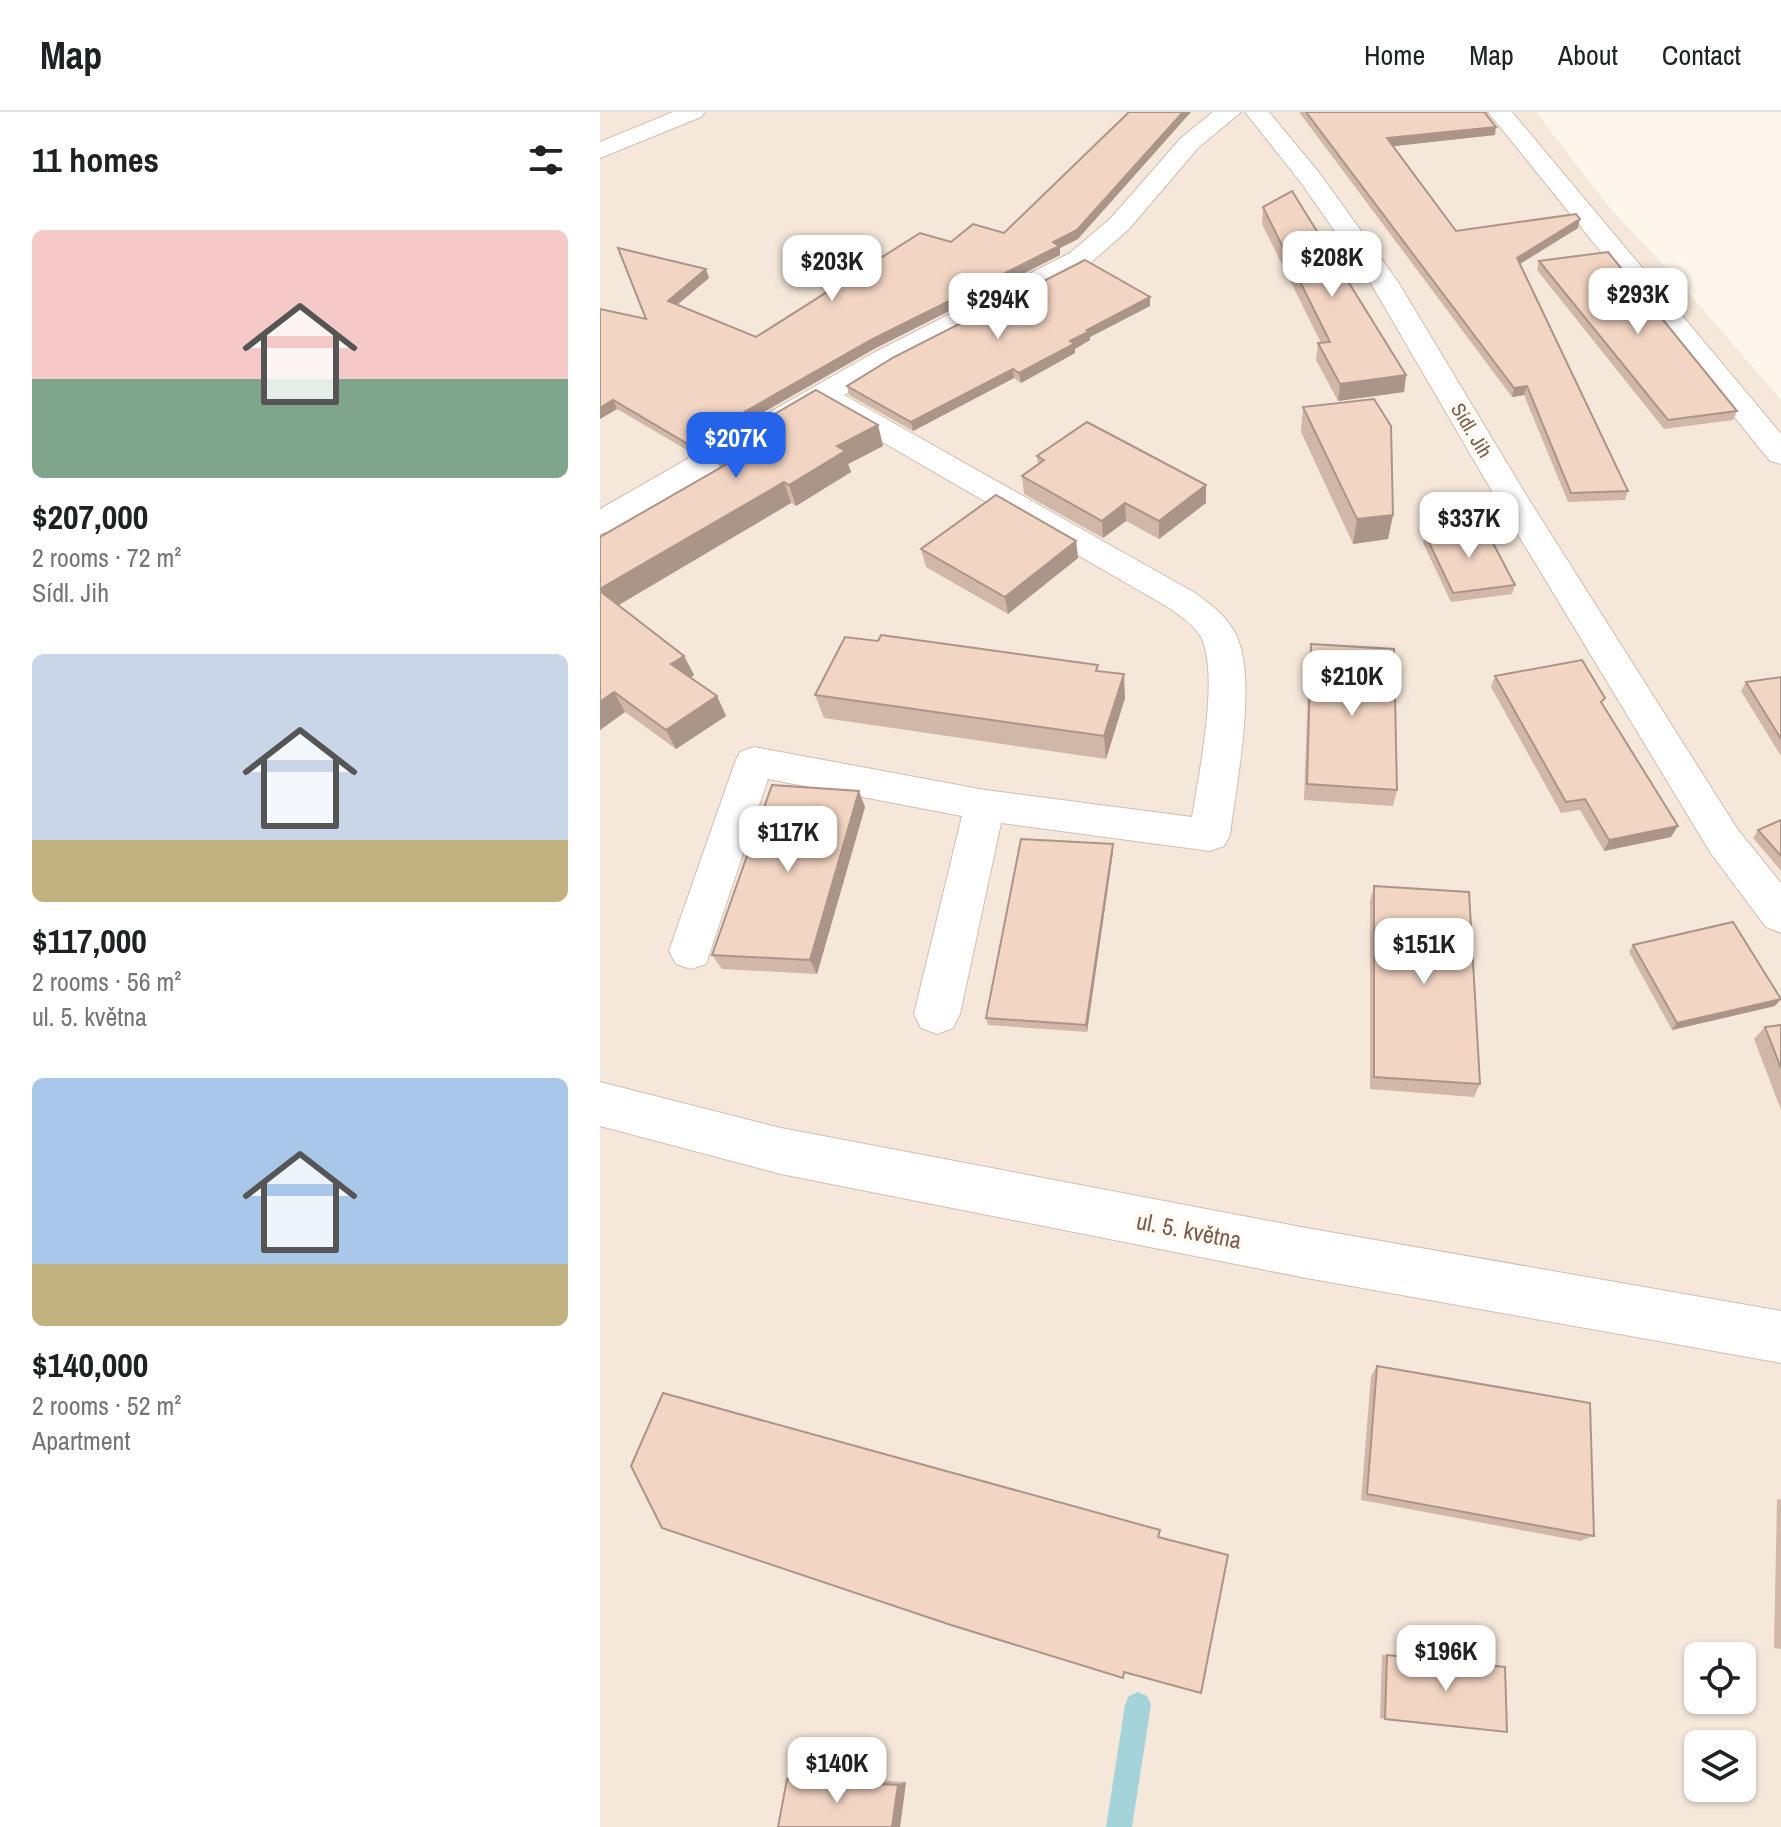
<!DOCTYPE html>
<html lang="en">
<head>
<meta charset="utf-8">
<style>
  :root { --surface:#fff; --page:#f6f6f6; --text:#202124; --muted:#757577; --line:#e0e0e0; --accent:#2563eb }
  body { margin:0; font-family:"Archivo Narrow",sans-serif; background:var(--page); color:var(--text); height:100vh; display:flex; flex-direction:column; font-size:30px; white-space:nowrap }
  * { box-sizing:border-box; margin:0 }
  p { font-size:26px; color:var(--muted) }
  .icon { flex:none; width:44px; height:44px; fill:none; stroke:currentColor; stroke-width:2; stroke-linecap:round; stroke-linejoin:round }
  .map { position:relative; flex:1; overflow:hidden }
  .side { display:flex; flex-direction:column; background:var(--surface); width:600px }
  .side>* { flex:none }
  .tools { position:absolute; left:1084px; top:1530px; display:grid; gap:16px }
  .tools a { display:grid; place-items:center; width:72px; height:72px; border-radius:12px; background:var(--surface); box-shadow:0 2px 6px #0004; font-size:40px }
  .price { position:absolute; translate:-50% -68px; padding:0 18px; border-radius:16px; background:#fff; color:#222; font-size:26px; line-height:52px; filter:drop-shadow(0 2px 4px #0008) }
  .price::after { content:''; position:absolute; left:50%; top:48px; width:24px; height:18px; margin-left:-12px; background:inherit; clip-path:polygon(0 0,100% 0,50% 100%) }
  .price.current { background:var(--accent); color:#fff }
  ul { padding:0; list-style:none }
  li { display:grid; align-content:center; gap:16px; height:424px; padding:0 32px }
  li span { display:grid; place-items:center; height:248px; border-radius:12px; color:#555 }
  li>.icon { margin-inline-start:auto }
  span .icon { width:144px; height:144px; fill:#fffc; stroke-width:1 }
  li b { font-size:34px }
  h2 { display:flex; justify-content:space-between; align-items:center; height:96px; padding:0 32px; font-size:34px }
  header { display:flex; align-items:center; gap:48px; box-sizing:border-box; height:112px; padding:0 40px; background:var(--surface); border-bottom:2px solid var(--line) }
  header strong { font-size:38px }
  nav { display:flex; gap:44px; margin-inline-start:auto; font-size:28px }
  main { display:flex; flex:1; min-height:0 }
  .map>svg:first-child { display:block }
</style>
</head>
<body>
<header>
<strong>Map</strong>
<nav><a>Home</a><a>Map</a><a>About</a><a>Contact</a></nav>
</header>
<main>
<section class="side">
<h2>11 homes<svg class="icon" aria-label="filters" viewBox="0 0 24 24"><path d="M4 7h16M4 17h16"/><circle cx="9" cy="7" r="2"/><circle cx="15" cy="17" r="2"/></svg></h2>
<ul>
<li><span style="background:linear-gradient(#f6c9c9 60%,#7fa58c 0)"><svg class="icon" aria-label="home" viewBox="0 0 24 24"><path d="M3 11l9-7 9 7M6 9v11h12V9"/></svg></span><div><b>$207,000</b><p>2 rooms · 72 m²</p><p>Sídl. Jih</p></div></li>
<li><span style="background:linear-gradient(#c9d6e8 75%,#c2b280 0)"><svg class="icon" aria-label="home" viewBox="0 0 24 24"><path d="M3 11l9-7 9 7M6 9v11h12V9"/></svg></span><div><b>$117,000</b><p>2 rooms · 56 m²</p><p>ul. 5. května</p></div></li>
<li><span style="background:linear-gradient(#a9c7e8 75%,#c2b280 0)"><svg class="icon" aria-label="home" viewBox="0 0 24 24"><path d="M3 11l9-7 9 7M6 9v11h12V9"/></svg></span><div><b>$140,000</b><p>2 rooms · 52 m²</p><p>Apartment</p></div></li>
</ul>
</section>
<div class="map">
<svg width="1181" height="1715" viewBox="0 0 1181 1715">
  <rect width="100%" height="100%" fill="#fdf6ec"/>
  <path fill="#f5e8da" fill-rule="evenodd" d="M0,0H936L1008,94L1072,162L1181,288V1715H0ZM1098,1544H1142V1588H1098ZM1098,1632H1142V1676H1098Z"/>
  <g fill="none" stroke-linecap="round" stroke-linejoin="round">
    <path fill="#a5d3da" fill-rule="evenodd" d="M538,1580L547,1584L551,1593L532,1715H506L525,1593L529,1584Z"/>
    <g stroke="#d1beb0" stroke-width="2">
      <g id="minor">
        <path d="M73,0H105L101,5L0,46V30Z"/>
        <path d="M613,0H641L598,36L529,117L488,153L295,252L244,283L595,481C612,493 628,505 637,525C657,571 636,673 630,723L624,734L610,739L401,711L360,902L353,916L337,922L321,916L314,902L362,704L168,667L106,852L91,857L76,852L69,839L135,650L140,640L154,635L385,678L592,705C599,662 619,566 602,527C596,514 581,505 571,497L222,295L12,419L0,422V397L275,240L470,141L511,106L581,26Z"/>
        <path d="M645,0H669L720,62L798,170L928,386L1138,718L1181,771V821L1166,815L1110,740L896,386L770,170L702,72Z"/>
        <path d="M888,0H912L1181,322V352L1170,349Z"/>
        <path d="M0,970L181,1016L701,1115L1181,1199V1251L701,1165L181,1062L0,1014Z"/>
      </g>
    </g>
    <use href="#minor" fill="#fff" fill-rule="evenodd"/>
  </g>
  <g fill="#d1b7a8">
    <path d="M699,0H888L887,4L895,23L793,34L856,119L978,116L920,152L1028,379L1025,388L968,390L924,283L912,285Z"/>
    <path d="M663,95L806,263L804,280L738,289L716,248L718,231H721L662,112Z"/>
    <path d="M404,121L478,127L460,136V143L274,237L92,341L17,297L0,307V197L46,207L109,166L77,193L156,225L351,130Z"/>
    <path d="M939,149L1137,299L1133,308L1064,317L937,158Z"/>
    <path d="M550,194L490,225V228L475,237V241L421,271L414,266L313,319L249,283L247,274Z"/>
    <path d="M703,295L793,403L788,427L753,432L701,320Z"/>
    <path d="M278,313L283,334L248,352L251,360L196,394L191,391L19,493L84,544L94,563L91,566L117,584L126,604L76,637L25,600L0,618V425L120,356L113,338Z"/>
    <path d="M437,344L606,391L559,427L526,409L503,426L424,382L422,364L438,352Z"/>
    <path d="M825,422L915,473L912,482L851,490L823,431Z"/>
    <path d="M476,429L478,446L408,502L326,455L321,437Z"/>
    <path d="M711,532L797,678L793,694L704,688L709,549Z"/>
    <path d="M498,559L525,586L506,647L224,606L215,583Z"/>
    <path d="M895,564L1003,593L1071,725L1004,739L980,698L961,701L891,575Z"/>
    <path d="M1181,565V644L1141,579L1146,570Z"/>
    <path d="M265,695L217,862L122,857L112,843Z"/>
    <path d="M1181,708V759L1153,726L1158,718Z"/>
    <path d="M513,740L487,920L388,913L386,906Z"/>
    <path d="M774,774L880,972L874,985L770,977V789Z"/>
    <path d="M1033,833L1175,894L1072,918L1029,840Z"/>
    <path d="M1181,913V998L1154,927L1165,915Z"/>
    <path d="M777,1254L994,1424L980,1429L761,1388L771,1264Z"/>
    <path d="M1181,1387V1537L1174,1536L1177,1388Z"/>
    <path d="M782,1543H787L785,1607L780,1606Z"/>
    <path d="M198,1664L306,1670L300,1715L187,1667Z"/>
  </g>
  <g fill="#aa9588">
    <path d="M583,0H591L478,127L460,136V143L274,237L92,341L88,332L271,228L453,130Z"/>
    <path d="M896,15L895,23L786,35L787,26Z"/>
    <path d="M980,107L978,116L915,155L917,146Z"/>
    <path d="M106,157L109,166L71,198L68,189Z"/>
    <path d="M550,185V194L490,225V228L475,237V241L421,271L419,261L487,218Z"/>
    <path d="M413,257L414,266L313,319L311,310Z"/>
    <path d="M806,263L804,280L738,289L740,272Z"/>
    <path d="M927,274L924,283L912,285L914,276Z"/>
    <path d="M13,288L17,297L0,307V296Z"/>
    <path d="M278,313L283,334L248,352L251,360L196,394L189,373L237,334Z"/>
    <path d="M184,370L191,391L10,498L0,480V477Z"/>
    <path d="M606,373V391L559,427V409Z"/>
    <path d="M525,391L526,409L503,426L502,409Z"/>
    <path d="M793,403L788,427L753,432L757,407Z"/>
    <path d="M476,429L478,446L408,502L405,485Z"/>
    <path d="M84,544L94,563L82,571L71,552Z"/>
    <path d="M524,562L525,586L506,647L504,624Z"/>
    <path d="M14,580L25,600L0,618V590Z"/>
    <path d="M117,584L126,604L76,637L66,618Z"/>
    <path d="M259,679L265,695L217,862L210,848Z"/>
    <path d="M1078,714L1071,725L1004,739L1009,728Z"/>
    <path d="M513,732V740L487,920L486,913Z"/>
    <path d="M1181,887L1175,894L1072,918L1077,911Z"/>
    <path d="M306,1670L300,1715H292L298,1673Z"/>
  </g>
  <g fill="#f3d5c3" stroke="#aa9588" stroke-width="2">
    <path d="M529,0H583L477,118L453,130L459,134L271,228L88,332L13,288L0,296V197L46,207L18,136L106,157L68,189L156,225L320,121L351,130L373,112L404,121Z"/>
    <path d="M706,0H884L896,15L787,26L856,119L976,102L980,107L917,146L1028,379L971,381L927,274L914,276Z"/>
    <path d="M692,79L806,263L740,272L718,231L730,230L663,95Z"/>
    <path d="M1008,140L1137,299L1068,308L939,149Z"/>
    <path d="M485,148L550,185L487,218L490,219L470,229L474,232L419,261L413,257L311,310L247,274L294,245Z"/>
    <path d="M216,278L278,313L237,334L245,339L189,373L184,370L0,477V425L132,349L113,338Z"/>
    <path d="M774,287L791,314L793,403L757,407L703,295Z"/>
    <path d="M487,310L606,373L559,409L525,391L502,409L422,364L444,348L437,344Z"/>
    <path d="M396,383L476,429L405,485L321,437Z"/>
    <path d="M884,414L915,473L853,481L825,422Z"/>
    <path d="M0,479L84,544L71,552L117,584L66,618L14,580L0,590Z"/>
    <path d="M281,523L498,553L496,559L524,562L504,624L215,583L245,525L278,529Z"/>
    <path d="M711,532L794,537L797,678L707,672Z"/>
    <path d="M982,548L1005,586L1001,590L1078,714L1009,728L985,687L966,690L895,564Z"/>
    <path d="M1181,565V627L1146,570Z"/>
    <path d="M172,673L259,679L210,848L112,843Z"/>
    <path d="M1181,708V744L1158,718Z"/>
    <path d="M421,727L513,732L486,913L386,906Z"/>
    <path d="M774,774L869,780L880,972L774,965Z"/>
    <path d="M1133,810L1181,887L1077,911L1033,833Z"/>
    <path d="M1181,913V956L1165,915Z"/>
    <path d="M777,1254L990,1291L994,1424L767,1382Z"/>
    <path d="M63,1281L560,1418L558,1425L628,1443L601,1581L524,1560L523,1566L351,1513L62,1416L31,1354Z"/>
    <path d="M787,1543L905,1555L907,1620L785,1607Z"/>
    <path d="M187,1667L298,1673L292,1715H178Z"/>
  </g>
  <g text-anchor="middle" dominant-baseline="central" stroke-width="8" stroke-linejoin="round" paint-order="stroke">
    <g font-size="20" fill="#7a5c4d" stroke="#fffaf3">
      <text transform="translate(872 318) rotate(59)">Sídl. Jih</text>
    </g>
    <g font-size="24" fill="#7a5c4d" stroke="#fffaf3">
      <text transform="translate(589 1118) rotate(11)">ul. 5. května</text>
    </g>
  </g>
</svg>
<div class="tools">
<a><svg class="icon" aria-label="locate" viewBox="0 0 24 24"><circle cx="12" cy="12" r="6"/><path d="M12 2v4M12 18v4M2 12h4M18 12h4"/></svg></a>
<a><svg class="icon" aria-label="layers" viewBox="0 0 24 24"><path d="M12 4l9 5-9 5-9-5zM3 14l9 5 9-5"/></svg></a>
</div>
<b class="price" style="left:732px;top:187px">$208K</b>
<b class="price" style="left:232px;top:191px">$203K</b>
<b class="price" style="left:1038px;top:224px">$293K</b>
<b class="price" style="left:398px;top:229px">$294K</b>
<b class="price current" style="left:136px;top:368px">$207K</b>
<b class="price" style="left:869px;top:448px">$337K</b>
<b class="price" style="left:752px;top:606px">$210K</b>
<b class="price" style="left:188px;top:762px">$117K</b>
<b class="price" style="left:824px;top:874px">$151K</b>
<b class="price" style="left:846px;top:1581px">$196K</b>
<b class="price" style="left:237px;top:1693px">$140K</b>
</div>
</main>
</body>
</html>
